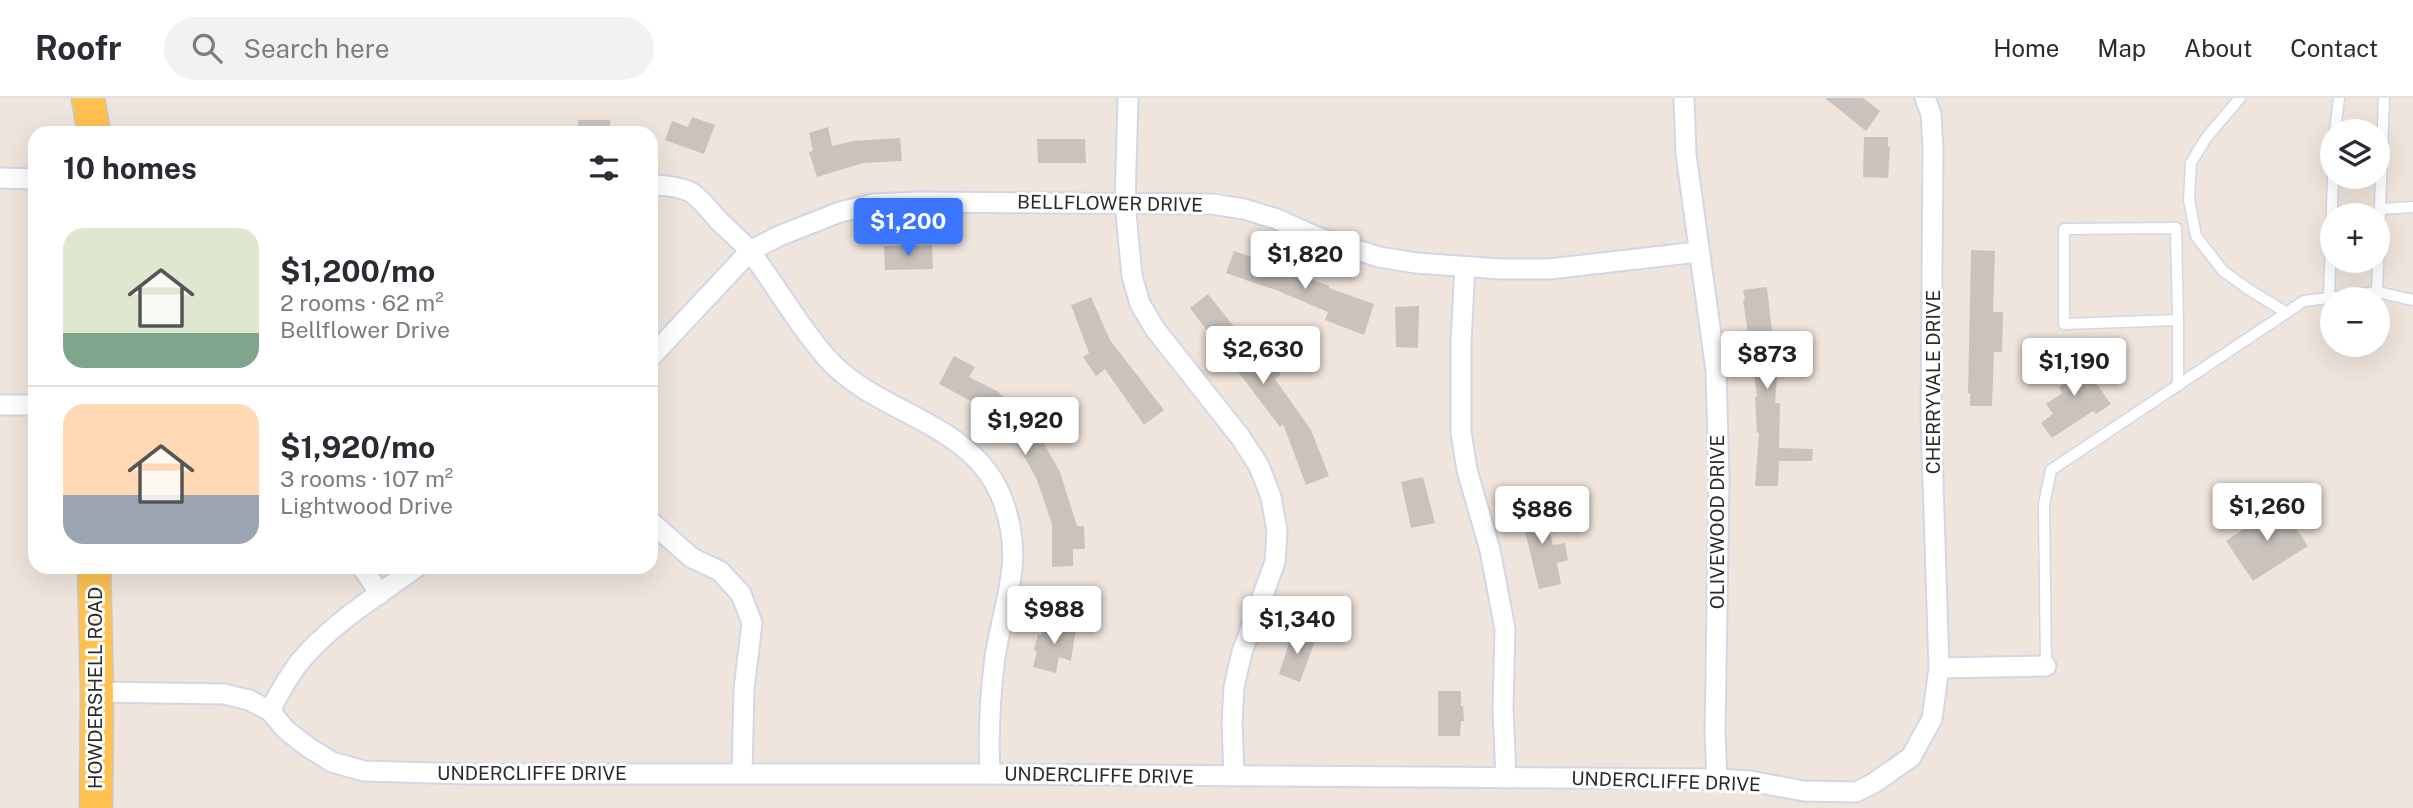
<!DOCTYPE html>
<html lang="en">
<head>
<meta charset="utf-8">
<style>
  :root { --surface:#fff; --page:#f2f2f3; --text:#2b2b33; --muted:#7c7c81; --line:#e1e1e2; --accent:#3975ff }
  body { margin:0; font-family:"Public Sans",sans-serif; background:var(--page); color:var(--text); height:100vh; display:flex; flex-direction:column; font-size:26px; white-space:nowrap }
  * { box-sizing:border-box; margin:0 }
  p { font-size:23px; color:var(--muted) }
  .icon { flex:none; width:38px; height:38px; fill:none; stroke:currentColor; stroke-width:2; stroke-linecap:round; stroke-linejoin:round }
  .map { position:relative; flex:1; overflow:hidden }
  .side { position:absolute; left:28px; top:28px; width:630px; height:448px; display:flex; flex-direction:column; background:var(--surface); border-radius:21px; box-shadow:0 7px 28px #0002 }
  .side>* { flex:none }
  .controls { position:absolute; left:2320px; top:21px; display:grid; gap:14px }
  .controls a { display:grid; place-items:center; width:70px; height:70px; border-radius:50%; background:var(--surface); box-shadow:0 7px 28px #0002; font-size:35px }
  .price { position:absolute; translate:-50% -60px; padding:0 16px; border-radius:7px; background:#fff; color:#222; font-size:23px; line-height:46px; filter:drop-shadow(0 2px 4px #0008) }
  .price::after { content:''; position:absolute; left:50%; top:42px; width:21px; height:16px; margin-left:-10px; background:inherit; clip-path:polygon(0 0,100% 0,50% 100%) }
  .price.current { background:var(--accent); color:#fff }
  ul { padding:0; list-style:none }
  li { display:flex; align-items:center; gap:21px; height:175px; padding:0 35px }
  li+li { border-top:2px solid var(--line) }
  li span { display:grid; place-items:center; flex:none; width:196px; height:140px; border-radius:21px; color:#555 }
  li>.icon { margin-inline-start:auto }
  span .icon { width:84px; height:84px; fill:#fffc; stroke-width:1 }
  li b { font-size:30px }
  h2 { display:flex; justify-content:space-between; align-items:center; height:84px; padding:0 35px; font-size:30px }
  header { display:flex; align-items:center; gap:42px; box-sizing:border-box; height:98px; padding:0 35px; background:var(--surface); border-bottom:2px solid var(--line) }
  header strong { font-size:33px }
  nav { display:flex; gap:38px; margin-inline-start:auto; font-size:24px }
  .search { width:490px; height:63px; background:var(--page); display:flex; align-items:center; gap:18px; box-sizing:border-box; padding:0 24px; border-radius:38px; color:var(--muted); font-size:26px }
  .map>svg:first-child { display:block }
</style>
</head>
<body>
<header>
<strong>Roofr</strong>
<div class="search"><svg class="icon" aria-label="search" viewBox="0 0 24 24"><circle cx="10" cy="10" r="6"/><path d="M15 15l6 6"/></svg>Search here</div>
<nav><a>Home</a><a>Map</a><a>About</a><a>Contact</a></nav>
</header>
<div class="map">
<svg width="2413" height="710" viewBox="0 0 2413 710">
  <rect width="100%" height="100%" fill="#efe5dc"/>
  <g fill="#cac2bc">
    <path d="M1825,0H1863L1880,13L1866,33Z"/>
    <path d="M692,19L715,27L704,56L665,42L672,23L688,29Z"/>
    <rect x="578" y="22" width="32" height="13"/>
    <path d="M828,29L832,48L853,43L900,40L902,63L863,65L817,79L809,54L813,53L809,35Z"/>
    <path d="M1864,39H1888V49H1890L1888,80L1863,79Z"/>
    <path d="M1037,41H1085L1086,65H1038Z"/>
    <path d="M932,147L933,171L885,172L884,148Z"/>
    <path d="M1971,152L1995,153L1993,214H2003L2002,254H1994L1992,308H1970V295H1968Z"/>
    <path d="M1234,153L1286,171L1329,188V190L1374,206L1364,237L1325,222L1328,214L1276,192L1226,175Z"/>
    <path d="M1767,189L1777,280L1775,305H1780L1779,350L1813,351L1812,363H1779L1778,388H1755L1759,335H1757L1755,299L1757,298L1743,202L1745,201L1743,192Z"/>
    <path d="M1208,196L1240,236L1245,231L1281,276L1275,281L1311,332L1329,378L1306,387L1283,326L1280,329L1190,210Z"/>
    <path d="M1091,199L1110,242L1164,312L1144,327L1105,271L1096,278L1083,259L1089,255L1071,207Z"/>
    <path d="M1419,208L1418,250L1396,249L1395,209Z"/>
    <path d="M954,258L975,269L969,279L997,293L1037,329L1043,327L1050,339L1043,344L1060,374L1077,428H1084L1085,451H1073V468L1052,469V426L1037,382L1014,340L971,303L939,286Z"/>
    <path d="M2072,259L2073,261L2077,259L2111,306L2096,316L2093,313L2052,340L2041,325L2053,316L2046,306L2062,295L2059,289L2066,284L2058,273L2062,270L2060,267Z"/>
    <path d="M1423,379L1435,425L1411,430L1401,384Z"/>
    <path d="M1537,404L1539,411L1543,410L1553,447L1565,445L1568,462L1557,465L1561,486L1539,491L1519,409Z"/>
    <path d="M2280,407L2308,448L2253,483L2226,443Z"/>
    <path d="M1042,524L1076,530L1071,563L1059,559L1056,575L1033,569L1037,554L1034,552L1038,536L1041,537Z"/>
    <path d="M1293,533L1316,540L1300,584L1279,576Z"/>
    <path d="M1438,593H1461V608H1463L1464,623H1461L1460,638H1438Z"/>
  </g>
  <g fill="none" stroke-linecap="round" stroke-linejoin="round">
    <g stroke="#d1d7e6" stroke-width="13">
      <g id="service">
        <path d="M2240,0L2206,40L2191,65L2189,102L2196,138L2223,173L2248,191L2287,215"/>
        <path d="M2384,0L2380,111L2413,109"/>
        <path d="M2335,33L2339,0"/>
        <path d="M2378,161L2380,111"/>
        <path d="M2377,194L2378,163"/>
        <path d="M2329,200L2333,79"/>
        <path d="M2178,222L2176,130L2064,131V226L2178,222V288"/>
        <path d="M2046,568L2044,406L2051,372L2304,203L2377,194L2413,202"/>
      </g>
    </g>
    <g stroke="#d1d7e6" stroke-width="23">
      <g id="minor">
        <path d="M1128,0L1125,105L1132,178L1140,206L1155,231L1241,340L1259,368L1271,399L1277,433L1275,464L1242,554L1234,589L1232,625L1234,678"/>
        <path d="M1684,0L1686,56L1716,273L1719,382L1715,635L1717,681"/>
        <path d="M0,80L35,81"/>
        <path d="M651,87C663,87 682,89 692,95C702,102 710,113 718,122C729,133 742,143 752,156C777,189 798,227 826,259C877,318 973,322 1003,403C1025,464 1004,501 995,559C990,598 988,637 990,676"/>
        <path d="M1465,169L1461,243V334L1467,372L1490,452L1505,531L1503,610L1506,680"/>
        <path d="M651,259L750,153L779,138L840,114L873,106L918,104L1212,106L1244,111L1277,121L1314,138L1379,159L1416,165L1501,171H1549L1698,154"/>
        <path d="M0,307H35"/>
        <path d="M651,424L692,460L720,473L741,496L752,525L744,591L742,675"/>
        <path d="M362,469L380,496"/>
        <path d="M1939,570L2046,568"/>
        <path d="M97,594L224,596L249,602L270,613L286,632L308,649L332,664L364,673L469,676H990L1717,681L1750,683L1804,693L1856,694L1874,685L1911,659L1932,621L1939,570L1931,321L1933,49L1931,16L1925,0"/>
        <path d="M270,613C278,597 287,581 298,566C328,528 378,497 417,469"/>
      </g>
    </g>
    <g stroke="#c8c8c8" stroke-width="35">
      <g id="primary">
        <path d="M88,0L94,35"/>
        <path d="M94,469L97,594L96,710"/>
      </g>
    </g>
    <use href="#service" stroke="#fff" stroke-width="10"/>
    <use href="#minor" stroke="#fff" stroke-width="19"/>
    <use href="#primary" stroke="#ffc251" stroke-width="32"/>
  </g>
  <g text-anchor="middle" dominant-baseline="central" stroke-width="6" stroke-linejoin="round" paint-order="stroke">
    <g font-size="19" fill="#2b2b2b" stroke="#fff">
      <text transform="translate(1110 105) rotate(1)">BELLFLOWER DRIVE</text>
      <text transform="translate(1933 284) rotate(-90)">CHERRYVALE DRIVE</text>
      <text transform="translate(1717 424) rotate(-90)">OLIVEWOOD DRIVE</text>
      <text transform="translate(95 590) rotate(-90)">HOWDERSHELL ROAD</text>
      <text x="532" y="675">UNDERCLIFFE DRIVE</text>
      <text transform="translate(1099 677) rotate(1)">UNDERCLIFFE DRIVE</text>
      <text transform="translate(1666 683) rotate(2)">UNDERCLIFFE DRIVE</text>
    </g>
  </g>
</svg>
<div class="controls">
<a><svg class="icon" aria-label="layers" viewBox="0 0 24 24"><path d="M12 4l9 5-9 5-9-5zM3 14l9 5 9-5"/></svg></a>
<a>+</a>
<a>−</a>
</div>
<b class="price current" style="left:908px;top:160px">$1,200</b>
<b class="price" style="left:1305px;top:193px">$1,820</b>
<b class="price" style="left:1263px;top:288px">$2,630</b>
<b class="price" style="left:1767px;top:293px">$873</b>
<b class="price" style="left:2074px;top:300px">$1,190</b>
<b class="price" style="left:1025px;top:359px">$1,920</b>
<b class="price" style="left:2267px;top:445px">$1,260</b>
<b class="price" style="left:1542px;top:448px">$886</b>
<b class="price" style="left:1054px;top:548px">$988</b>
<b class="price" style="left:1297px;top:558px">$1,340</b>
<section class="side">
<h2>10 homes<svg class="icon" aria-label="filters" viewBox="0 0 24 24"><path d="M4 7h16M4 17h16"/><circle cx="9" cy="7" r="2"/><circle cx="15" cy="17" r="2"/></svg></h2>
<ul>
<li><span style="background:linear-gradient(#dfe7d0 75%,#7fa58c 0)"><svg class="icon" aria-label="home" viewBox="0 0 24 24"><path d="M3 11l9-7 9 7M6 9v11h12V9"/></svg></span><div><b>$1,200/mo</b><p>2 rooms · 62 m²</p><p>Bellflower Drive</p></div></li>
<li><span style="background:linear-gradient(#ffd9b3 65%,#9aa5b1 0)"><svg class="icon" aria-label="home" viewBox="0 0 24 24"><path d="M3 11l9-7 9 7M6 9v11h12V9"/></svg></span><div><b>$1,920/mo</b><p>3 rooms · 107 m²</p><p>Lightwood Drive</p></div></li>
</ul>
</section>
</div>
</body>
</html>
